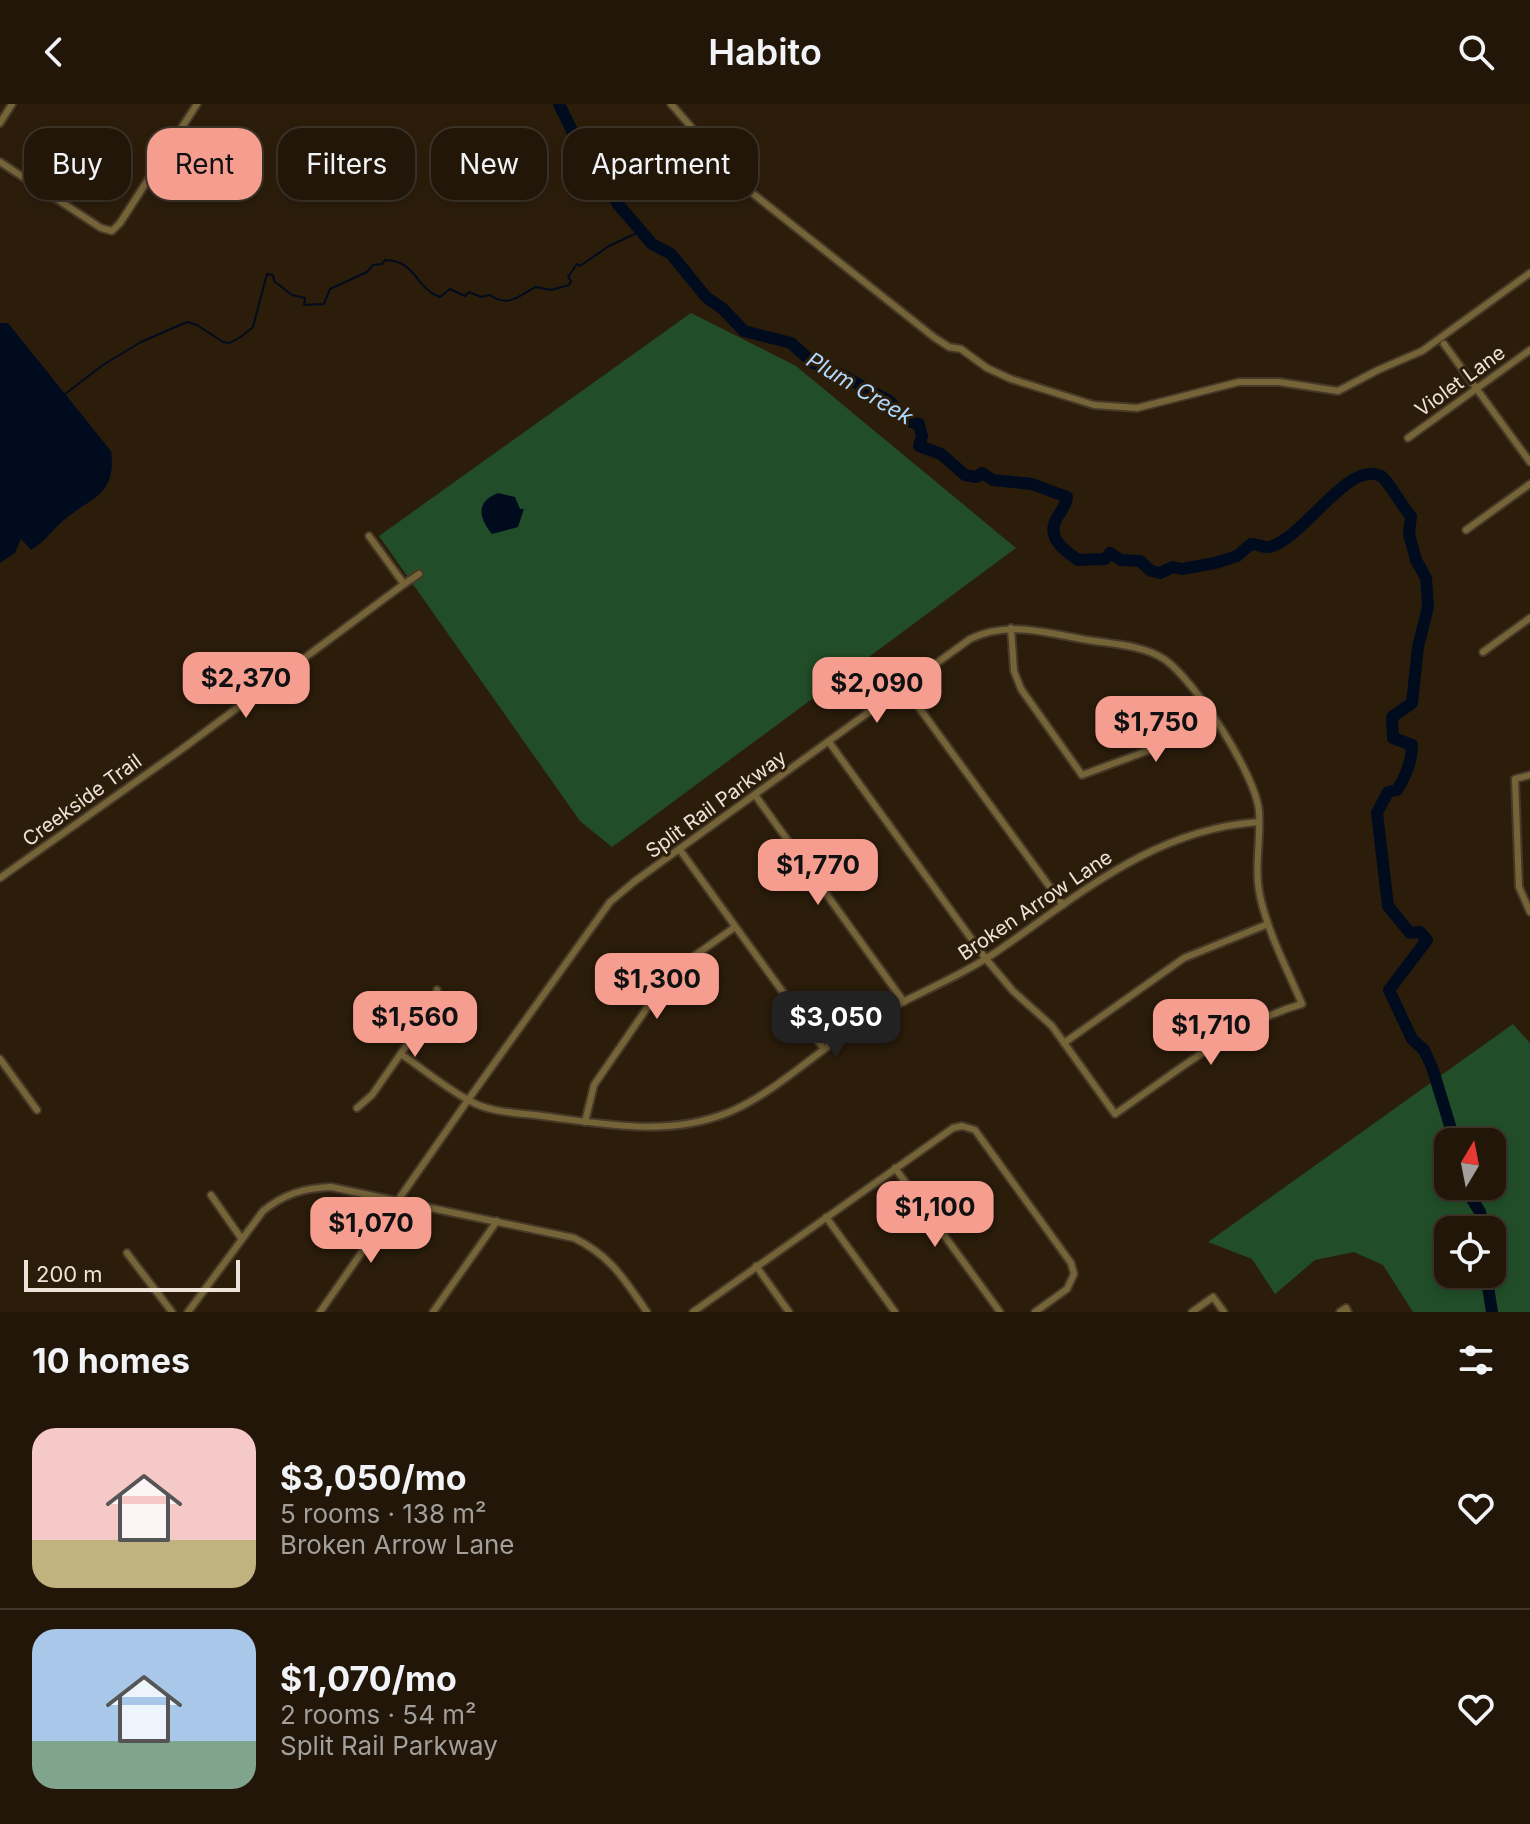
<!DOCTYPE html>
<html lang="en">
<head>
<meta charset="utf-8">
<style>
  :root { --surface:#211608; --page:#2d2316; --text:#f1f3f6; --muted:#a29f9c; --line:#3e3529; --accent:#f59d8e }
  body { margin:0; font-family:Inter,sans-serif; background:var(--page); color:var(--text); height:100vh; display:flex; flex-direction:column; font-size:30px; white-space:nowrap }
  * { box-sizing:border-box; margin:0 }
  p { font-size:26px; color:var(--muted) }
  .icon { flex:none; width:44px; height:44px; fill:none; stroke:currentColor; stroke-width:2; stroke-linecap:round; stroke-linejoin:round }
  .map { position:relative; height:1208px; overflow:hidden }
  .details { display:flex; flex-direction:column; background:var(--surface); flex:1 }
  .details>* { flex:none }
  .top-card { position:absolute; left:24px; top:24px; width:800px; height:72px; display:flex; gap:16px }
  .needle { width:52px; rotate:10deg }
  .tools { position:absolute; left:1434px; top:1024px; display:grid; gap:16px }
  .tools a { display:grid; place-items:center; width:72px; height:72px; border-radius:16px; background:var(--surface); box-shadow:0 4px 12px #0003,0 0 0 2px var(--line); font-size:40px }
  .scale { position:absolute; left:24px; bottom:20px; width:216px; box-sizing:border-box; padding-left:8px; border:4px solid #eee3d8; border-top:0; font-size:22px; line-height:28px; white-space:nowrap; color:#eee3d8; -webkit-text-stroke:6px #2c1d0b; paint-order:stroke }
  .price { position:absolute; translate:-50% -68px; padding:0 18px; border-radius:16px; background:var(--accent); color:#111; font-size:26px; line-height:52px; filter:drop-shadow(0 2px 4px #0008) }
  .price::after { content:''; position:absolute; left:50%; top:48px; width:24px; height:18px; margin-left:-12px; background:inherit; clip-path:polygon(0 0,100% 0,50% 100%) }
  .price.active { background:#222; color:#fff }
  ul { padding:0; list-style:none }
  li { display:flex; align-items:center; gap:24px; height:200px; padding:0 32px }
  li+li { border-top:2px solid var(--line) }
  li span { display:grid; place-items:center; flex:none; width:224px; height:160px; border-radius:24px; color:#555 }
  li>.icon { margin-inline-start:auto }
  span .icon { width:96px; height:96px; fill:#fffc; stroke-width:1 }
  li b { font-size:34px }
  h2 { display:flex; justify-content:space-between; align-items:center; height:96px; padding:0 32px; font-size:34px }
  .chip { padding:0 28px; border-radius:24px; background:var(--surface); box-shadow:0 4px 12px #0003,0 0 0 2px var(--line); font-size:28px; line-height:72px }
  .chip.active { background:var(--accent); color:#111 }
  header { display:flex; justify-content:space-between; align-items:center; height:104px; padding:0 32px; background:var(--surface); font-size:36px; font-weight:600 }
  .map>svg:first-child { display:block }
</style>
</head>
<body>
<header><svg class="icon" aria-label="back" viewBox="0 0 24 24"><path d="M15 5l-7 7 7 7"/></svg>Habito<svg class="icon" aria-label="search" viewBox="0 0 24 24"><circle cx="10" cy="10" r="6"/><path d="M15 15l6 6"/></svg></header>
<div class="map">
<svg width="1530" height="1208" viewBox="0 0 1530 1208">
  <rect width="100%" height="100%" fill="#2c1d0b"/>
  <g fill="#214e28" fill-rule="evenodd">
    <path d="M691,209L796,262L1016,444L612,743L580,717L379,432Z"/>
    <path d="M1513,920L1530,939V1208H1413L1383,1161L1354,1148L1315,1156L1275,1190L1252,1155L1208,1138ZM1448,1038H1492V1082H1448ZM1448,1126H1492V1170H1448Z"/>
  </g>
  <g fill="#000c1e">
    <path d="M0,219H8L111,347C117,392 91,393 64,416C52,426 45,438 31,446L21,435L15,449L0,459Z"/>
    <path d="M498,389L515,393L520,405H524L518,423L492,430C479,414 475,398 498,389Z"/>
  </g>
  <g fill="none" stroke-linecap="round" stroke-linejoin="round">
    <path stroke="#000c1e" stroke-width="2" d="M65,290L103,261L141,238L187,218L197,221L223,238L230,239L242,232L253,223L267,170L273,171L274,177L292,191L305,194L304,201L324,200L330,185L367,168L373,161L382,160L385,156C418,157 414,184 440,193L450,185L465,192L469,188L481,193L490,191C510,205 520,190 536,183L551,186L569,181L571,177L568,173L577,160L580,162L609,142L641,127"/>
    <g stroke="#000c1e" stroke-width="12">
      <path d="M559,0L578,39L609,80L617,99L652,140L671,150L706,193L723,205L744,227L791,239L813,259L840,270L889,297L908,317L919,320L922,332L919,342L941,350L965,371L976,373L982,369L993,376L1032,380L1067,393C1066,402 1062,405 1058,412C1045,432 1062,445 1078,456L1105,455L1110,449L1121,456L1140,457L1151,467L1160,469L1173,463L1182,465L1215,459L1237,452L1251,440C1257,440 1264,444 1269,443C1304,435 1348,355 1381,372C1388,376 1402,403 1411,412L1409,430L1416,456L1426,474L1428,503L1418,543L1412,599L1392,613L1393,634L1412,641C1412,658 1406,672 1397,686L1388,688L1377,709L1388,802L1410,829L1420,828L1427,836L1389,886L1412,935L1424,946L1432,963L1455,1038"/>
      <path d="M1464,1082L1480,1108L1483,1119L1473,1126"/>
      <path d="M1486,1170L1492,1208"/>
    </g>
    <g stroke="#473928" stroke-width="10">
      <g id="street">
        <path d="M671,0L742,81L935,234L949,243L961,245L987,264L1011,275L1094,301L1137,304L1239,278H1279L1338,287L1378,266L1422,247L1530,169"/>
        <path d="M0,19L12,0"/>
        <path d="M0,58L101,124L112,127L120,119L197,0"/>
        <path d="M1444,240L1530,358"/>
        <path d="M1408,334L1530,246"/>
        <path d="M1466,426L1530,380"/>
        <path d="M404,480L419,470"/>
        <path d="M1011,524L1014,567L1021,585L1082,671L1158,643L1210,610"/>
        <path d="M1483,548L1530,514"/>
        <path d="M904,583L1063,801"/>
        <path d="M1530,671L1515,675L1519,783L1530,808"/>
        <path d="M755,691L904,898"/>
        <path d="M680,746L824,945"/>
        <path d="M0,774L182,645L404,480L369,432"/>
        <path d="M1064,939L1184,854L1268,820"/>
        <path d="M401,950C425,966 450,988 476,1000C496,1009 521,1009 542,1012C605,1020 666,1033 727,1009C773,990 811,952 853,925C901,895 955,877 1002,844C1083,788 1155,725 1259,718"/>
        <path d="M0,955L37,1006"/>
        <path d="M357,1004L372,991L434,902L437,886"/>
        <path d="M585,1018L594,981L667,875L690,855L735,823"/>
        <path d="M895,1064L1000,1208"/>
        <path d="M211,1091L241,1134"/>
        <path d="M826,1113L895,1208"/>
        <path d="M127,1149L172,1208"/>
        <path d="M756,1162L789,1208"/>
        <path d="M188,1208L263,1107C284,1090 304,1084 331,1083L574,1134C611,1152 624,1175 647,1208"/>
        <path d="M320,1208L468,996L610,798L635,777L970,535C1007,517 1043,528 1082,535C1108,540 1141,540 1164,555C1194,575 1256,671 1259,707C1261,735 1254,764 1260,792C1268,829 1287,865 1302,900C1232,920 1174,970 1115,1010L1052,922L1013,887L986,855L829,638"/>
        <path d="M433,1208L497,1117"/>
        <path d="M693,1208L953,1024L962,1022L975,1026L1071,1159L1074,1170L1067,1185L1035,1208"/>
        <path d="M1192,1208L1213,1193L1224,1208"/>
        <path d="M1340,1208L1346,1204L1348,1208"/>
      </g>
    </g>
    <use href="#street" stroke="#766439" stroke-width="6"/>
  </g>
  <g text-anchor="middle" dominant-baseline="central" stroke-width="6" stroke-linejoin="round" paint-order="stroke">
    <g font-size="20" fill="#eee3d8" stroke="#2c1d0b">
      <text transform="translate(1460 277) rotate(-36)">Violet Lane</text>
      <text transform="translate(82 696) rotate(-36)">Creekside Trail</text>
      <text transform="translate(716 700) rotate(-36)">Split Rail Parkway</text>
      <text transform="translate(1035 801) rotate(-34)">Broken Arrow Lane</text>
    </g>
    <g font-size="22" font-style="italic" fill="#aedaff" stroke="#2c1d0b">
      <text transform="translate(860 284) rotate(31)">Plum Creek</text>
    </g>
  </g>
</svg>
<div class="tools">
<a><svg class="needle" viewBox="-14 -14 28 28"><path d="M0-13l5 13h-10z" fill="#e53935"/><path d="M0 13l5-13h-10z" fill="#a29f9c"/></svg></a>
<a><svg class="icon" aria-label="locate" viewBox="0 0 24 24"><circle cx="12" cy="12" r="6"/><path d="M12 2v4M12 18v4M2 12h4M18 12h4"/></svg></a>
</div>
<div class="scale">200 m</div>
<b class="price" style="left:246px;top:616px">$2,370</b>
<b class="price" style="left:877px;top:621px">$2,090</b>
<b class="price" style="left:1156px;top:660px">$1,750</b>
<b class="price" style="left:818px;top:803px">$1,770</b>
<b class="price" style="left:657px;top:917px">$1,300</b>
<b class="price" style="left:415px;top:955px">$1,560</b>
<b class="price active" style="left:836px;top:955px">$3,050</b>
<b class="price" style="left:1211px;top:963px">$1,710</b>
<b class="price" style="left:935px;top:1145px">$1,100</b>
<b class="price" style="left:371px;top:1161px">$1,070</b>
<div class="top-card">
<a class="chip">Buy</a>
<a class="chip active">Rent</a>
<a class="chip">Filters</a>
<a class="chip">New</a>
<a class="chip">Apartment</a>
</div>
</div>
<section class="details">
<h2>10 homes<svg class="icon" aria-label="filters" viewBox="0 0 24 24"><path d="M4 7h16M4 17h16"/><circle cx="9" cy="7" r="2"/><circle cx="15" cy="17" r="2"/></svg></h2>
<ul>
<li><span style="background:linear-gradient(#f6c9c9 70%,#c2b280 0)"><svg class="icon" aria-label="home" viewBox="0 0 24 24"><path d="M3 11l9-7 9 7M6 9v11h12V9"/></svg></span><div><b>$3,050/mo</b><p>5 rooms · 138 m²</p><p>Broken Arrow Lane</p></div><svg class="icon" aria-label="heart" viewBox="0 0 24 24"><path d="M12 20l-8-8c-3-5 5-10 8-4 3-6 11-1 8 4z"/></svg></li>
<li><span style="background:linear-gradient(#a9c7e8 70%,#7fa58c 0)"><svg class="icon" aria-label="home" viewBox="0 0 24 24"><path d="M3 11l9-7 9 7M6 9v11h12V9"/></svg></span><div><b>$1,070/mo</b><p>2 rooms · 54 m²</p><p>Split Rail Parkway</p></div><svg class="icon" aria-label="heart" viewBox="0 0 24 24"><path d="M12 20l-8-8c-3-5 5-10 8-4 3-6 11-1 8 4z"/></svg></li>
</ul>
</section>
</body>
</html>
